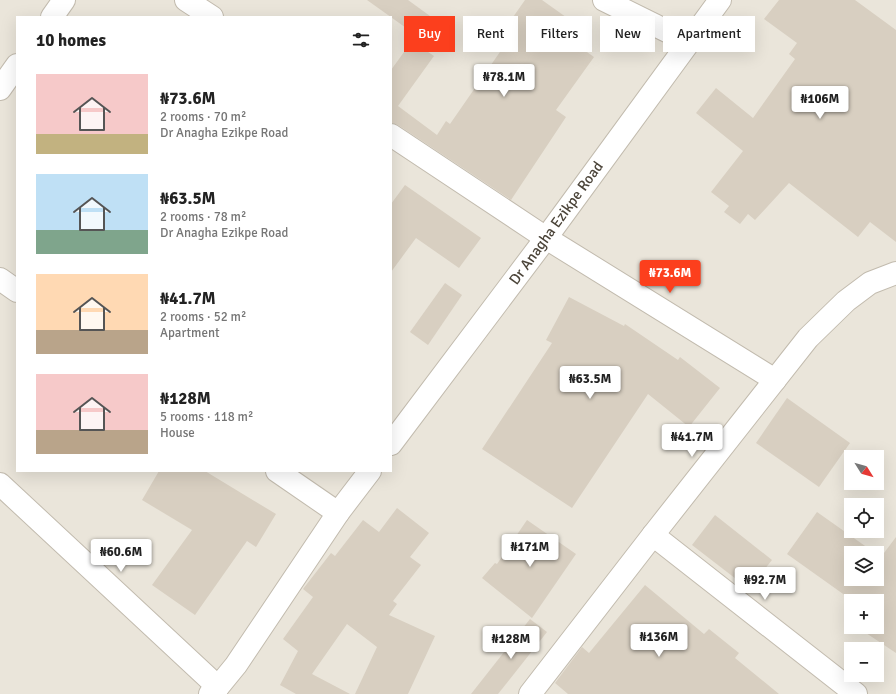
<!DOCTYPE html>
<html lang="en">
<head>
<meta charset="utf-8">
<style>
  :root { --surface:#fff; --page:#f2f2f2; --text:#222; --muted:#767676; --accent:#fc3f1d }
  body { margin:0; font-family:Signika,sans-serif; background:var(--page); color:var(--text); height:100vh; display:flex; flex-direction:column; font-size:15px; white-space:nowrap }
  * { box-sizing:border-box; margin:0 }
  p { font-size:13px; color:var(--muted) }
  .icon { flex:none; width:22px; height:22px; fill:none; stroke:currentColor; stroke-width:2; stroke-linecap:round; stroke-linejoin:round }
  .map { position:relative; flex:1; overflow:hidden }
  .side { position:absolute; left:16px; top:16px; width:376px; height:456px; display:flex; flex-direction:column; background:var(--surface); border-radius:0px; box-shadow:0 4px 16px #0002 }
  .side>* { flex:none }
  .banner { position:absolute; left:404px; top:16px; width:380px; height:36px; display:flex; gap:8px }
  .needle { width:26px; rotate:127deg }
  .buttons { position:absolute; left:844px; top:450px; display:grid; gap:8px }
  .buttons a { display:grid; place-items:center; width:40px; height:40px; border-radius:0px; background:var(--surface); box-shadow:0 4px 16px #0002; font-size:20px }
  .price { position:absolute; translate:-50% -34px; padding:0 9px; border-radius:4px; background:#fff; color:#222; font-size:13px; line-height:26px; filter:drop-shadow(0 1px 2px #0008) }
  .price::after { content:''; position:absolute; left:50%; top:24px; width:12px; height:9px; margin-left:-6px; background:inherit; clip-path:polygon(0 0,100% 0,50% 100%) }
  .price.active { background:var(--accent); color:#fff }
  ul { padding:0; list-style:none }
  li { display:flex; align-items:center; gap:12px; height:100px; padding:0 20px }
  li span { display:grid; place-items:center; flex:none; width:112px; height:80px; border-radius:0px; color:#555 }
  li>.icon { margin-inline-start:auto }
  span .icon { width:48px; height:48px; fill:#fffc; stroke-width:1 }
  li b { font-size:17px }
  h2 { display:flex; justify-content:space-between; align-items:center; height:48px; padding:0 20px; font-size:17px }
  .chip { padding:0 14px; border-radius:0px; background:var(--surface); box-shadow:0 4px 16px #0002; font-size:14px; line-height:36px }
  .chip.active { background:var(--accent); color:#fff }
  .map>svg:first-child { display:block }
</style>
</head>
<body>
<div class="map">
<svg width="896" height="694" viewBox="0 0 896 694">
  <rect width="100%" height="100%" fill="#f6f3ec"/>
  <path fill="#eae5da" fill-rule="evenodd" d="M0,0H896V694H0ZM17,17H391V471H17ZM851,457H877V483H851ZM851,505H877V531H851ZM851,553H877V579H851ZM851,601H877V627H851ZM851,649H877V675H851Z"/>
  <g fill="#d8cfc1">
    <path d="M367,0H408L430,16L416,35Z"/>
    <path d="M525,0H542L587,32L577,45L594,57L556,110L566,117L511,200L398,125L391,123V70L412,41L434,56L398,106L437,135L446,121L450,124L502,49L494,44Z"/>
    <path d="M779,0H855L896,30V242L870,222L858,237L789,183L755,220L748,214L740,224L724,212L729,206L711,192L743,151L696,113L716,88L753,118L795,59L789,54L797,43L764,19Z"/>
    <path d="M405,185L481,238L459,268L416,238L391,272V204Z"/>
    <path d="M445,283L462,295L428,345L410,332Z"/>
    <path d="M569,297L624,326L625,324L678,360L680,357L720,388L689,427L648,394L572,508L482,449L552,343L546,340Z"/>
    <path d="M787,398L850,443L819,487L756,443Z"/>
    <path d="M159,471H205L276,514L256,547L247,541L195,615L152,585L192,530L142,500Z"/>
    <path d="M397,508L429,533L410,557L421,565L393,601L397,604L389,615L435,636L408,694H355L377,647L347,624L312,674L350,694H296L280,685L298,651L283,639L313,597L303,589L331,553L335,556L363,520L379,532Z"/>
    <path d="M817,512L875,553H851V579H877V554L878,555L881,551L884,553L896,537V653L857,627H877V601H853L787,554Z"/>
    <path d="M715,515L772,560L749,589L692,545Z"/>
    <path d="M527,520L576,554L532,618L482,578L495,563L497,564Z"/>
    <path d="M645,585L704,634L709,629L739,653L735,658L779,694H568L555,683L582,647L589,653Z"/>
    <path d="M530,619L547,632L525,660L498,694H471Z"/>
  </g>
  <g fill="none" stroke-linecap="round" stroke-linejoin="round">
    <g stroke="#c2bbae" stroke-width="24">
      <g id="minor">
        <path d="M186,0L212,17"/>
        <path d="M604,0L689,42"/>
        <path d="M52,17L64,0"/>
        <path d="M0,89L17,65"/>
        <path d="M391,135L546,238L775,380"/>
        <path d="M0,279L17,291"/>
        <path d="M391,444L546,238L720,0"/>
        <path d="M277,471L338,513L370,471"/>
        <path d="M0,484L218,687"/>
        <path d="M653,535L856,694"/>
        <path d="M210,694L218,687L236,665L338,513"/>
        <path d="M530,694L653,535L808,338L846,301L870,283L896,273"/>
      </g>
    </g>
    <use href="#minor" stroke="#fff" stroke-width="22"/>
  </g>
  <g text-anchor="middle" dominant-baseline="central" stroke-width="4" stroke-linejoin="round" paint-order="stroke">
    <g font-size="15" fill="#4b4439" stroke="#fff">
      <text transform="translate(556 223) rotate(-54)">Dr Anagha Ezikpe Road</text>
    </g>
  </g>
</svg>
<div class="buttons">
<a><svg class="needle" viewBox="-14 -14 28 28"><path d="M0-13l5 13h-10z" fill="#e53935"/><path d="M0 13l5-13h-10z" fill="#767676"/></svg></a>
<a><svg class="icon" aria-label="locate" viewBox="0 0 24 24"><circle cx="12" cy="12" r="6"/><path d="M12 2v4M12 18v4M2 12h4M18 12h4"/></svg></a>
<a><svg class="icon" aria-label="layers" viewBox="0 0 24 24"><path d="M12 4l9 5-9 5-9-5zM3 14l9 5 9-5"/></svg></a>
<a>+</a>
<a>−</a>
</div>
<b class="price" style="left:504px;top:98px">₦78.1M</b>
<b class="price" style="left:820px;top:120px">₦106M</b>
<b class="price active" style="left:670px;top:294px">₦73.6M</b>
<b class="price" style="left:590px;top:400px">₦63.5M</b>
<b class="price" style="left:692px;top:458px">₦41.7M</b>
<b class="price" style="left:530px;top:568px">₦171M</b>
<b class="price" style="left:121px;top:573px">₦60.6M</b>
<b class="price" style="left:765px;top:601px">₦92.7M</b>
<b class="price" style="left:659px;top:658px">₦136M</b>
<b class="price" style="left:511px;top:660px">₦128M</b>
<div class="banner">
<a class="chip active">Buy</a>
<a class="chip">Rent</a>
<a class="chip">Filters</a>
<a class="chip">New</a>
<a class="chip">Apartment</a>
</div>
<section class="side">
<h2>10 homes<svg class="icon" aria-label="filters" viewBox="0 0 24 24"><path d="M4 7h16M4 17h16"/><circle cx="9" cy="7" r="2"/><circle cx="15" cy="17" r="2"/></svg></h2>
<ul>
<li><span style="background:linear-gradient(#f6c9c9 75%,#c2b280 0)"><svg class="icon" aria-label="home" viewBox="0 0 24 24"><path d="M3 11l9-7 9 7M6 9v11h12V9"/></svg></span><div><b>₦73.6M</b><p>2 rooms · 70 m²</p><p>Dr Anagha Ezikpe Road</p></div></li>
<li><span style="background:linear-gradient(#bfe0f5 70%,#7fa58c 0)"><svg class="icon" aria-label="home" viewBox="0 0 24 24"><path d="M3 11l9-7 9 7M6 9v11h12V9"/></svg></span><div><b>₦63.5M</b><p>2 rooms · 78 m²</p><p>Dr Anagha Ezikpe Road</p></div></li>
<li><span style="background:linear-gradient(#ffd9b3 70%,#b9a48a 0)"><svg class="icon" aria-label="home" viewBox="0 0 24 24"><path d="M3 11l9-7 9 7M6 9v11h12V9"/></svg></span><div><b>₦41.7M</b><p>2 rooms · 52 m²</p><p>Apartment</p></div></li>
<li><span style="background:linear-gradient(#f6c9c9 70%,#b9a48a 0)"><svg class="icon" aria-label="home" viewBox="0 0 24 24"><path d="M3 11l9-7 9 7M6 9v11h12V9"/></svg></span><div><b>₦128M</b><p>5 rooms · 118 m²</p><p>House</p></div></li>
</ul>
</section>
</div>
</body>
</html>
